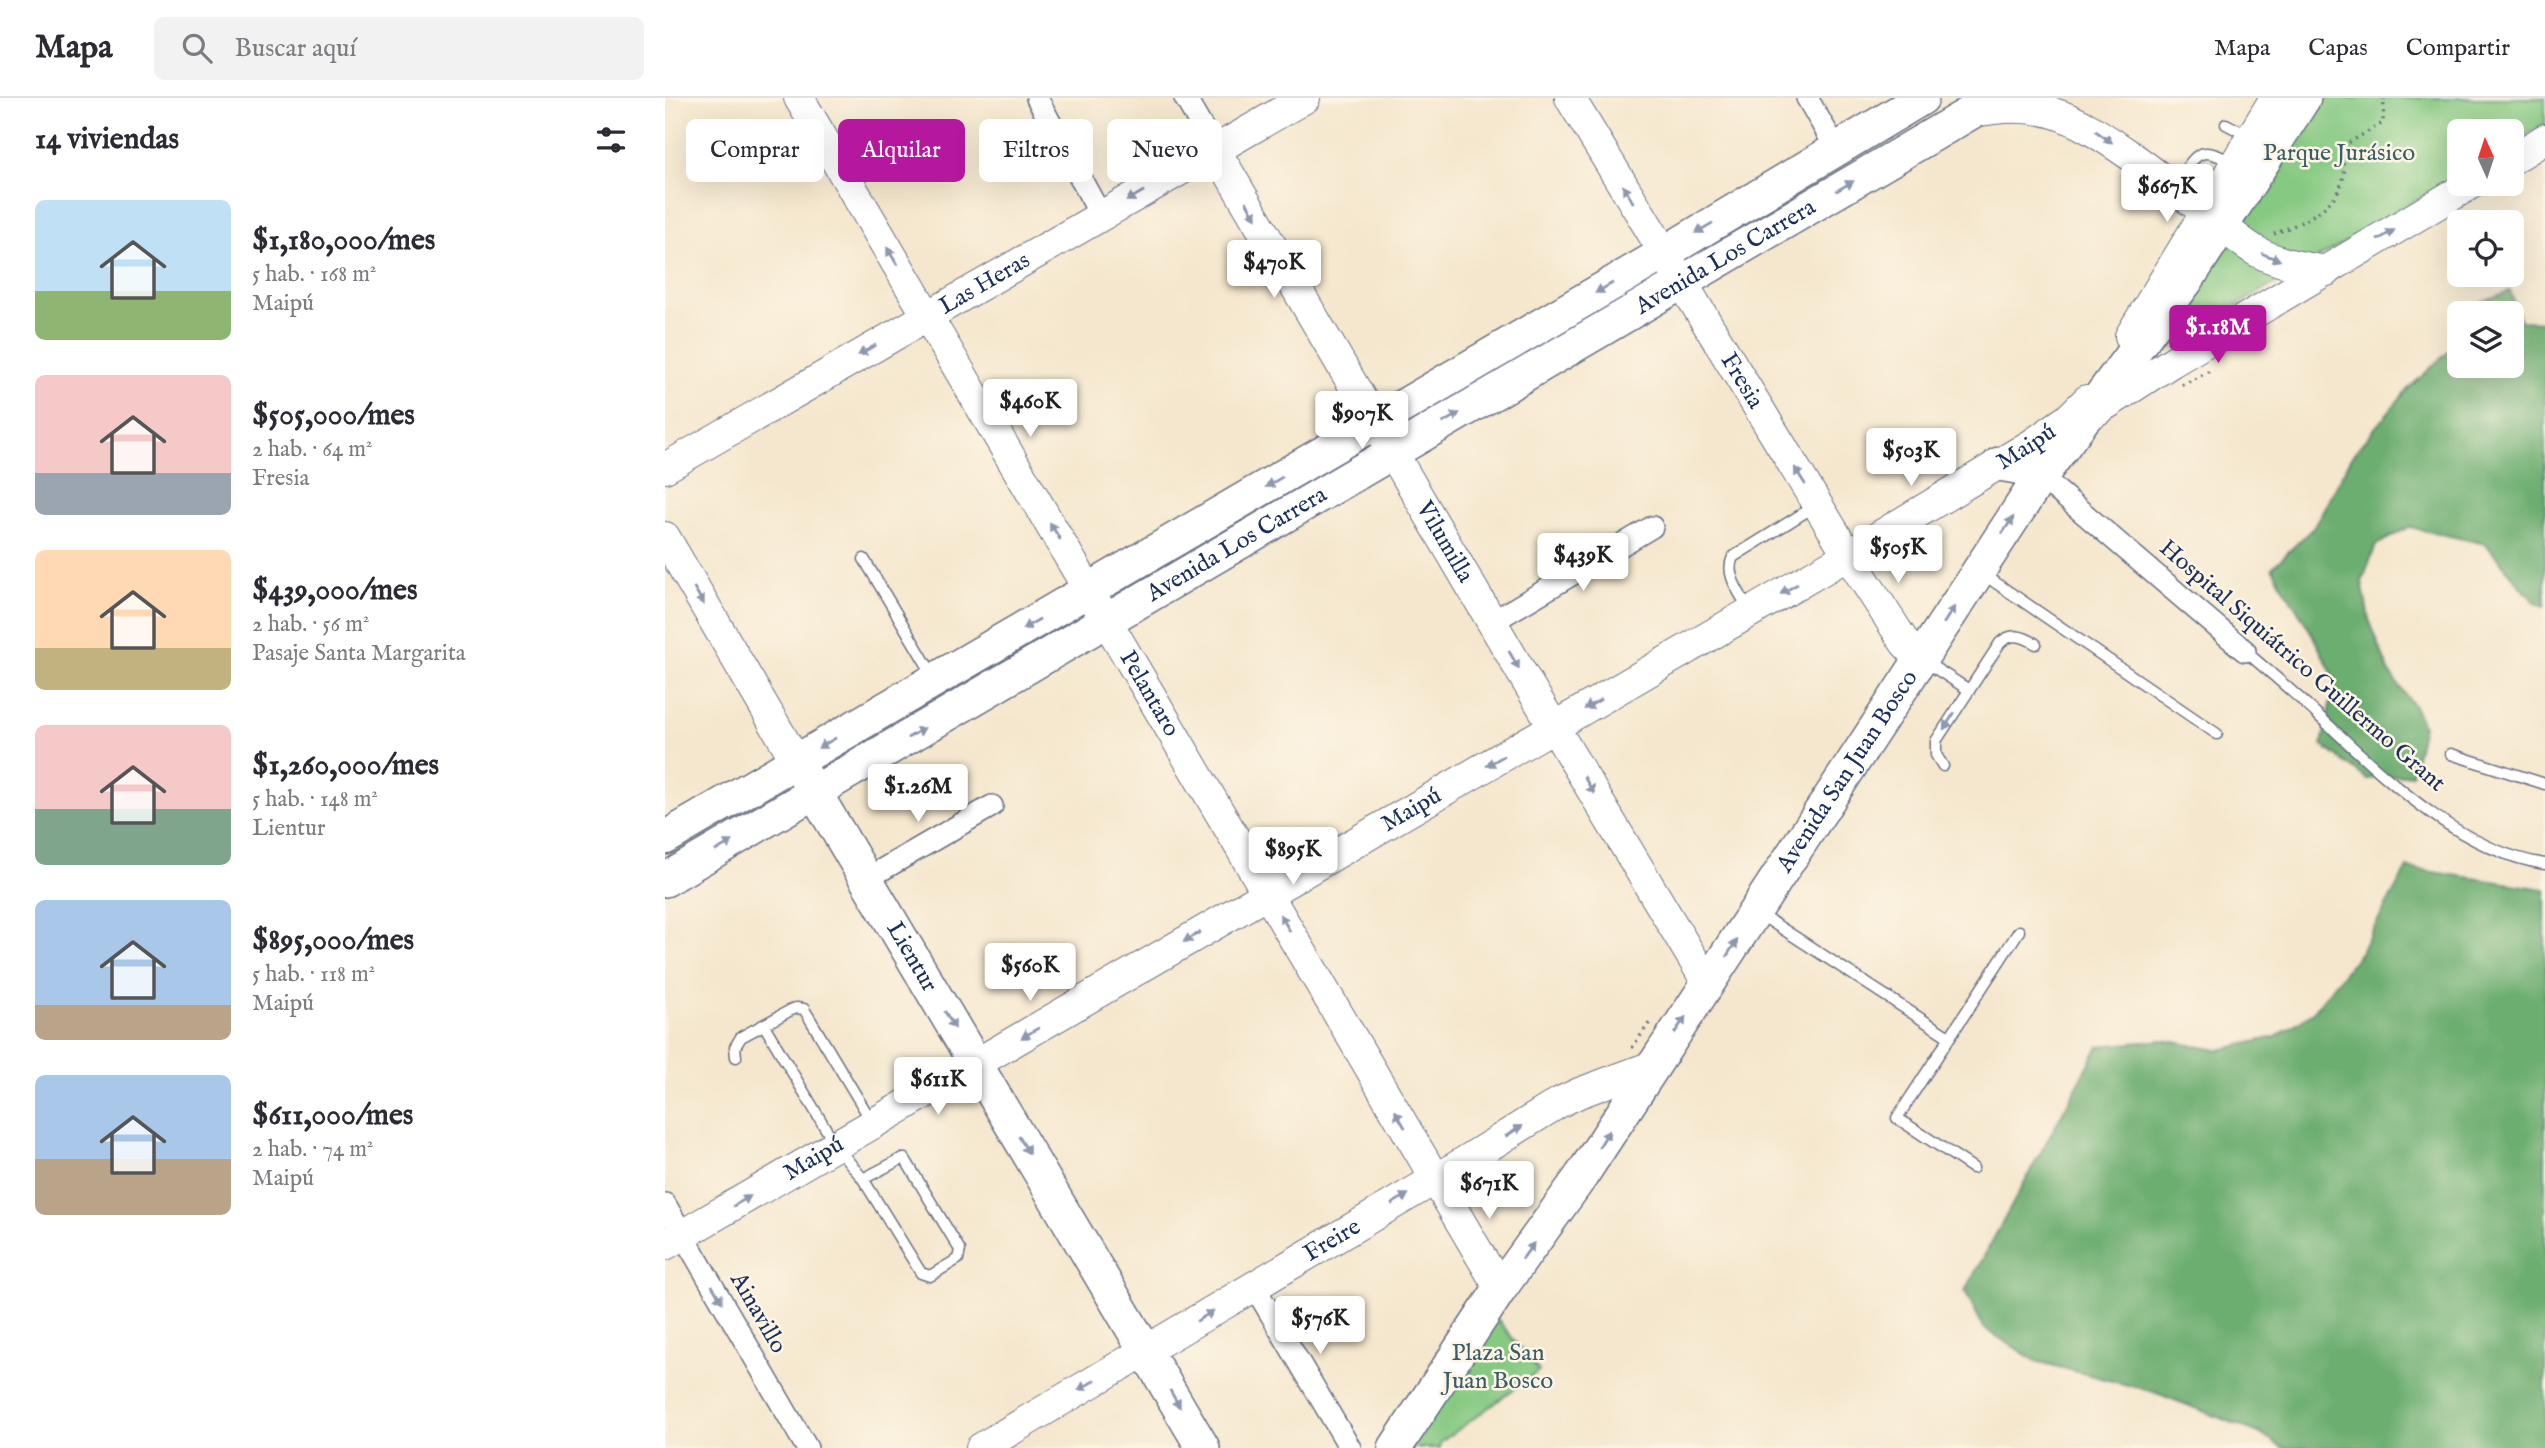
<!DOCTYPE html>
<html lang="es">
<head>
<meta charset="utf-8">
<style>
  :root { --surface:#fff; --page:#f2f2f3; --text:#2b2b33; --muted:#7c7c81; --line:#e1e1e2; --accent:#b5179e }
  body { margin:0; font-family:"IM FELL English",serif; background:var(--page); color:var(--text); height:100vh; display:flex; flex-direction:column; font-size:26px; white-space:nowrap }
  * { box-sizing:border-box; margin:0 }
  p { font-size:23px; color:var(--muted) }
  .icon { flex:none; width:38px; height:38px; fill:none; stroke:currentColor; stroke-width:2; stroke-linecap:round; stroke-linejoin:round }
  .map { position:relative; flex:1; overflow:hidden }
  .details { display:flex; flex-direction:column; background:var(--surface); width:665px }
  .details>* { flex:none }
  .hud { position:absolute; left:21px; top:21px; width:665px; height:63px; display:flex; gap:14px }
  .needle { width:46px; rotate:357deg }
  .tools { position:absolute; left:1782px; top:21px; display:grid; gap:14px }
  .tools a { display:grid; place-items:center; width:77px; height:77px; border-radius:10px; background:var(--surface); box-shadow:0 7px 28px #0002; font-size:35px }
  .price { position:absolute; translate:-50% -60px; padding:0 16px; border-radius:7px; background:#fff; color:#222; font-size:23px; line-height:46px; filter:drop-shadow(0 2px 4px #0008) }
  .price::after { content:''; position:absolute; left:50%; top:42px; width:21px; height:16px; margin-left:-10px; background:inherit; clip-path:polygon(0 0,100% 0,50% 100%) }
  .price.current { background:var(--accent); color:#fff }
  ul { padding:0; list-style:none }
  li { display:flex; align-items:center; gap:21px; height:175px; padding:0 35px }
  li span { display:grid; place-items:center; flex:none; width:196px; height:140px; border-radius:10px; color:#555 }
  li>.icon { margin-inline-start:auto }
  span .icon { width:84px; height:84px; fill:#fffc; stroke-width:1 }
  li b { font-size:30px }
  h2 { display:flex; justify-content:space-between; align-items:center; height:84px; padding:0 35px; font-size:30px }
  .chip { padding:0 24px; border-radius:10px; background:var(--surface); box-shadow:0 7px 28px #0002; font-size:24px; line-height:63px }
  .chip.current { background:var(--accent); color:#fff }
  header { display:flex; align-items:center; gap:42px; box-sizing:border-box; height:98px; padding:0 35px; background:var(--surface); border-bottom:2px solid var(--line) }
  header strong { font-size:33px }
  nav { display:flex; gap:38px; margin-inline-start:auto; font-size:24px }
  .search { width:490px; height:63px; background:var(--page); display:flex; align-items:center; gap:18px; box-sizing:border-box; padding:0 24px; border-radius:10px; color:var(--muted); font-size:26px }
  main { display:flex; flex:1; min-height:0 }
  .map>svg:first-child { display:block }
</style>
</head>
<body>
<header>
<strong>Mapa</strong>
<div class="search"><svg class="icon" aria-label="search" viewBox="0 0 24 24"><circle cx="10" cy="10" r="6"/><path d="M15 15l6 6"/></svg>Buscar aquí</div>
<nav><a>Mapa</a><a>Capas</a><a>Compartir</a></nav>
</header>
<main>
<section class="details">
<h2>14 viviendas<svg class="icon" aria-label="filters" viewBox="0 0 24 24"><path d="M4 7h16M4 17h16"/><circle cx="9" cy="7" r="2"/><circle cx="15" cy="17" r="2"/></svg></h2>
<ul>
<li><span style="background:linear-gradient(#bfe0f5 65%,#8fb573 0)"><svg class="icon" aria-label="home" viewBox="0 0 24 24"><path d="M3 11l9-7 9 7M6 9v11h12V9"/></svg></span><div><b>$1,180,000/mes</b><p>5 hab. · 168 m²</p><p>Maipú</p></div></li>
<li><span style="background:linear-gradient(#f6c9c9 70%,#9aa5b1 0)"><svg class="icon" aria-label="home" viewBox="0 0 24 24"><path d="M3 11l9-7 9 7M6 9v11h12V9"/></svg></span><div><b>$505,000/mes</b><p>2 hab. · 64 m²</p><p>Fresia</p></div></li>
<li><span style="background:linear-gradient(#ffd9b3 70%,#c2b280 0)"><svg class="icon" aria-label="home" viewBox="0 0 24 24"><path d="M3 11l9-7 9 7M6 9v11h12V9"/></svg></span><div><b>$439,000/mes</b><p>2 hab. · 56 m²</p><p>Pasaje Santa Margarita</p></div></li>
<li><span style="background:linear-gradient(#f6c9c9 60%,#7fa58c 0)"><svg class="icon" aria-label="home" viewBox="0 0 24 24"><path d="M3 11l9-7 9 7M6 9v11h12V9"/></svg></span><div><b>$1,260,000/mes</b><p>5 hab. · 148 m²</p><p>Lientur</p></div></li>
<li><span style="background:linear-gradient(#a9c7e8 75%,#b9a48a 0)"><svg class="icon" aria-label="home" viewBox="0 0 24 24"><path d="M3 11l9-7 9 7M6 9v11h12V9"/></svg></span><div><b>$895,000/mes</b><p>5 hab. · 118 m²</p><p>Maipú</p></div></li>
<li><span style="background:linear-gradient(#a9c7e8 60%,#b9a48a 0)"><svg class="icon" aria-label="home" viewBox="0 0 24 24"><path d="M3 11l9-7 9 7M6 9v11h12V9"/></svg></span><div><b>$611,000/mes</b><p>2 hab. · 74 m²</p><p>Maipú</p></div></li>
</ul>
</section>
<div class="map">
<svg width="1880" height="1350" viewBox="0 0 1880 1350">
  <rect width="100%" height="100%" fill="#fcf5e5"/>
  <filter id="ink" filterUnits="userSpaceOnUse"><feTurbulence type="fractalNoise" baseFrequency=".0143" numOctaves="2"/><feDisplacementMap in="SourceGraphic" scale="14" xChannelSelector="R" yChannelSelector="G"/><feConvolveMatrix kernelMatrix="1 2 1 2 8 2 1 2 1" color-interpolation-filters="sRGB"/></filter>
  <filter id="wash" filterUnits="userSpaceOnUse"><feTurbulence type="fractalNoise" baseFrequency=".00686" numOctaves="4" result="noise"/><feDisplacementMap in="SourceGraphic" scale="28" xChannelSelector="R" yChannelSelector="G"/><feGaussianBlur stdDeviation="1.57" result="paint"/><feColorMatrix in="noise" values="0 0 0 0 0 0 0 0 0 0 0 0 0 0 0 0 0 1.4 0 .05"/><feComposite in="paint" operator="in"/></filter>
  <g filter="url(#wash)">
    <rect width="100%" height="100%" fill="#f5e7cd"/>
    <g fill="#86c982" stroke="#507c70" stroke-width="2">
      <path d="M1659,0H1880V26L1846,46V33H1794V77L1476,264C1546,182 1601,91 1659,0Z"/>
      <path d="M831,1220L874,1273L776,1344L775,1350H739Z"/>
    </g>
    <g fill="#6cad70" stroke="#446e67" stroke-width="2">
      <path d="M1845,193L1856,223L1880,224V508L1870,505L1821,446L1744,429L1711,447L1697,484L1704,521L1724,574L1750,610L1758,628L1747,676L1702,681L1657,647L1670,581L1646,534L1607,470L1649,429L1689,355L1742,292L1794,244V268H1846V215H1809L1812,205Z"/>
      <path d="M1742,770L1880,791V1350H1617L1594,1335L1489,1294L1371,1263L1319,1230L1300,1193L1434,948L1499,942L1553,952L1611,939L1648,914L1696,853Z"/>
    </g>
  </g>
  <g filter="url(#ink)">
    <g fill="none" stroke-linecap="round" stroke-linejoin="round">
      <g stroke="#676f85" stroke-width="13">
        <g id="lane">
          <path d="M1561,26L1584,38"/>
          <path d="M1509,86C1533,57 1532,44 1569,66"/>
          <path d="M199,461L269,579"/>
          <path d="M1315,474L1552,636"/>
          <path d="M1084,512C1076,496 1059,477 1068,459L1150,408"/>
          <path d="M1580,553C1606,575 1632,597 1656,620C1719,678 1793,753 1880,766"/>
          <path d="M1259,563L1304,592"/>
          <path d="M1786,656L1880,686"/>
          <path d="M1278,668L1271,657V643L1335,545C1347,534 1358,538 1371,546"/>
          <path d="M1093,815L1284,939"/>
          <path d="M99,927L171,1048L198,1081L256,1175L265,1178L293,1161L295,1152L240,1061H236L198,1081"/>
          <path d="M71,959L70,949L76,939L126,912L131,910L139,911L207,1024"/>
          <path d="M1308,1070L1232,1020L1354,833"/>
        </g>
      </g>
      <g stroke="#676f85" stroke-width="24">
        <g id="street">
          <path d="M372,0L436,118"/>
          <path d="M520,0L551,53"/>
          <path d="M1142,0L1171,50"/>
          <path d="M1374,381L1389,390L1580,553"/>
          <path d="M827,524L987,429"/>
          <path d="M201,781L327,708"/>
          <path d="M0,1106L142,1350"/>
          <path d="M589,1188L685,1350"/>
        </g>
      </g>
      <g stroke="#676f85" stroke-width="32">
        <g id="secondary">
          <path id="s1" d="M134,0L835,1191"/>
          <path id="s2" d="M905,0L1183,457L1240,545L1255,561"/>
          <path d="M1305,15C1375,0 1407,17 1463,56C1490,75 1517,96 1544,117C1559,129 1574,143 1591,153C1612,165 1638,169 1662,173"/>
          <path id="s3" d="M551,53L862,584L1043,886"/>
          <path d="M1846,62L1880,41"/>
          <path d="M1465,238L1610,0"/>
          <path d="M1425,317L1507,264L1806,86"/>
          <path id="s4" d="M0,370L640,0"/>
          <path d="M0,439L131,663"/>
          <path id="s5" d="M0,1147L1173,463L1367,346L1403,321L1422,302"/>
          <path id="s6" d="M316,1350L789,1070L895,1004L914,995L987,968"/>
        </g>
      </g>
      <g stroke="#676f85" stroke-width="36">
        <g id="primary">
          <path d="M1334,366L1352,369L1374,381"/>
          <path id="s7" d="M140,678L538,1350"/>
          <path d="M0,740L984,164L1257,0"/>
          <path id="s8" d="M0,782L1305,15L1324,0"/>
          <path id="s9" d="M730,1350L835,1191L917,1077L1374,381L1522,182L1639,0"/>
        </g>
      </g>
      <g stroke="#676f85" stroke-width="3.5" stroke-dasharray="2 5" stroke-linecap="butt">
        <path d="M1609,136C1637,124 1673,111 1679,76C1680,68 1675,60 1676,49L1718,25L1719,0"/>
        <path d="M1517,287L1545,273L1543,270"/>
        <path d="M967,950L985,924"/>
      </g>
      <use href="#lane" stroke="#fff" stroke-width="10"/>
      <use href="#street" stroke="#fff" stroke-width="21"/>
      <use href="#secondary" stroke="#fff" stroke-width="30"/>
      <use href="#primary" stroke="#fff" stroke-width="33"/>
    </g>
    <defs><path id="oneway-solid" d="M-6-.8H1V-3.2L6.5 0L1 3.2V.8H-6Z" transform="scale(1.75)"/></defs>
    <g fill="#8d97ae">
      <use href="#oneway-solid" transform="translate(1439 39) rotate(35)"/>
      <use href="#oneway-solid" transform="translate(1180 88) rotate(-30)"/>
      <use href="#oneway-solid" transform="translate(963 96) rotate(-121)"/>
      <use href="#oneway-solid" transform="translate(470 98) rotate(150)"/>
      <use href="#oneway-solid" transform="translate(586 112) rotate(60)"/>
      <use href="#oneway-solid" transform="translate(1039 130) rotate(149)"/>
      <use href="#oneway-solid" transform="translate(1721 137) rotate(-31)"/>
      <use href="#oneway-solid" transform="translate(227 158) rotate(-120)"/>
      <use href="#oneway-solid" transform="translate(1606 159) rotate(21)"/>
      <use href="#oneway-solid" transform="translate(939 190) rotate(150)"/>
      <use href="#oneway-solid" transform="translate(202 252) rotate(150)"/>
      <use href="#oneway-solid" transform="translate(786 320) rotate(-31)"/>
      <use href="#oneway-solid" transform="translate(1135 378) rotate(-122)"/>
      <use href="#oneway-solid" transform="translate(609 384) rotate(149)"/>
      <use href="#oneway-solid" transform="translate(1343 427) rotate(-56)"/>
      <use href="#oneway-solid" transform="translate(390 433) rotate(-121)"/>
      <use href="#oneway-solid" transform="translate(1124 491) rotate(150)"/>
      <use href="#oneway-solid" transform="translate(34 498) rotate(60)"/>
      <use href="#oneway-solid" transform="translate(1284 517) rotate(-57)"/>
      <use href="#oneway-solid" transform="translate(366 526) rotate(150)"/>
      <use href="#oneway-solid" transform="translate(849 562) rotate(60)"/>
      <use href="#oneway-solid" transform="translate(928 606) rotate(150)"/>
      <use href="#oneway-solid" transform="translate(1284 623) rotate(123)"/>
      <use href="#oneway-solid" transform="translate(251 635) rotate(-30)"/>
      <use href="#oneway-solid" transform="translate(162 645) rotate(150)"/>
      <use href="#oneway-solid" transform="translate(830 663) rotate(150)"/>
      <use href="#oneway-solid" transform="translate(924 687) rotate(59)"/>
      <use href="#oneway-solid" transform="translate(59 748) rotate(-30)"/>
      <use href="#oneway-solid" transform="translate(620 825) rotate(-121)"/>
      <use href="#oneway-solid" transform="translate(527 839) rotate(149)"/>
      <use href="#oneway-solid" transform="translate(1067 850) rotate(-57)"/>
      <use href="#oneway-solid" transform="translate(285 922) rotate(59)"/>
      <use href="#oneway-solid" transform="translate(1015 927) rotate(-56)"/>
      <use href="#oneway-solid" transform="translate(365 935) rotate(149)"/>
      <use href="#oneway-solid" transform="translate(735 1021) rotate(-120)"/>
      <use href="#oneway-solid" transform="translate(849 1033) rotate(-32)"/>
      <use href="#oneway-solid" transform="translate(939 1041) rotate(-58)"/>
      <use href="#oneway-solid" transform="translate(359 1047) rotate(59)"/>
      <use href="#oneway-solid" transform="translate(735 1101) rotate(-31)"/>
      <use href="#oneway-solid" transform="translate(77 1103) rotate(-30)"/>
      <use href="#oneway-solid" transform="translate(863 1153) rotate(-54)"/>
      <use href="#oneway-solid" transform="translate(52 1196) rotate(60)"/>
      <use href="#oneway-solid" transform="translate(540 1218) rotate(-31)"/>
      <use href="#oneway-solid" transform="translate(422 1287) rotate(149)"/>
      <use href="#oneway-solid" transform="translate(510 1301) rotate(60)"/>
    </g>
  </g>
  <g text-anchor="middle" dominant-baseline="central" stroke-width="5" stroke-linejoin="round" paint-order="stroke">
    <g font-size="24" fill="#3b5d69" stroke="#fcf5e5">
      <text x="1674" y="55">Parque Jurásico</text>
      <text x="833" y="1255">Plaza San<tspan x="833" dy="28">Juan Bosco</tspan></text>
    </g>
    <g font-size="24" fill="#1b2f5e" stroke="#fcf5e5">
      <text stroke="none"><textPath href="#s8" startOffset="1230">Avenida Los Carrera</textPath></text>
      <text stroke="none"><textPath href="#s4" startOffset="369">Las Heras</textPath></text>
      <text stroke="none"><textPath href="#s2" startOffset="331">Fresia</textPath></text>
      <text stroke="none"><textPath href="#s5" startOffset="1578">Maipú</textPath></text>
      <text stroke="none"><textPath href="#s3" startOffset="453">Vilumilla</textPath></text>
      <text stroke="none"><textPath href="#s8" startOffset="663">Avenida Los Carrera</textPath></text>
      <text transform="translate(1637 568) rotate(41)">Hospital Siquiátrico Guillermo Grant</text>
      <text stroke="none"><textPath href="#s1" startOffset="691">Pelantaro</textPath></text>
      <text stroke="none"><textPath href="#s9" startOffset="814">Avenida San Juan Bosco</textPath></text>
      <text stroke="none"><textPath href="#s5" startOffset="864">Maipú</textPath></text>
      <text stroke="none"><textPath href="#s7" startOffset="210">Lientur</textPath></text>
      <text stroke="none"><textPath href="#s5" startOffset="172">Maipú</textPath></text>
      <text stroke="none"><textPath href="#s6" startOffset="408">Freire</textPath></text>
      <text transform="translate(93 1215) rotate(60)">Ainavillo</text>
    </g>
  </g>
</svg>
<div class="tools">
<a><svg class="needle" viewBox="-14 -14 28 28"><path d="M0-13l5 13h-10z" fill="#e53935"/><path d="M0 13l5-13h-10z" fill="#7c7c81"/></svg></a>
<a><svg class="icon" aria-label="locate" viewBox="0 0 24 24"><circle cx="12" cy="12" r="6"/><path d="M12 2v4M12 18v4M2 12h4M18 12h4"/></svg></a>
<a><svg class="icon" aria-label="layers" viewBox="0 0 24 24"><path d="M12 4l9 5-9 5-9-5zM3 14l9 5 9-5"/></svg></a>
</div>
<b class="price" style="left:1502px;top:126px">$667K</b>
<b class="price" style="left:609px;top:202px">$470K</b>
<b class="price current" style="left:1553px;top:267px">$1.18M</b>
<b class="price" style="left:365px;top:341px">$460K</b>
<b class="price" style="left:697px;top:353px">$907K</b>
<b class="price" style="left:1246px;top:390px">$503K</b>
<b class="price" style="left:1233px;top:487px">$505K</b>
<b class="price" style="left:918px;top:495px">$439K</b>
<b class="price" style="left:253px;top:726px">$1.26M</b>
<b class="price" style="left:628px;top:789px">$895K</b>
<b class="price" style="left:365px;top:905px">$560K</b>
<b class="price" style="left:273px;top:1019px">$611K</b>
<b class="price" style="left:824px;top:1123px">$671K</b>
<b class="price" style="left:655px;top:1258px">$576K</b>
<div class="hud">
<a class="chip">Comprar</a>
<a class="chip current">Alquilar</a>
<a class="chip">Filtros</a>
<a class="chip">Nuevo</a>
</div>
</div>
</main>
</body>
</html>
